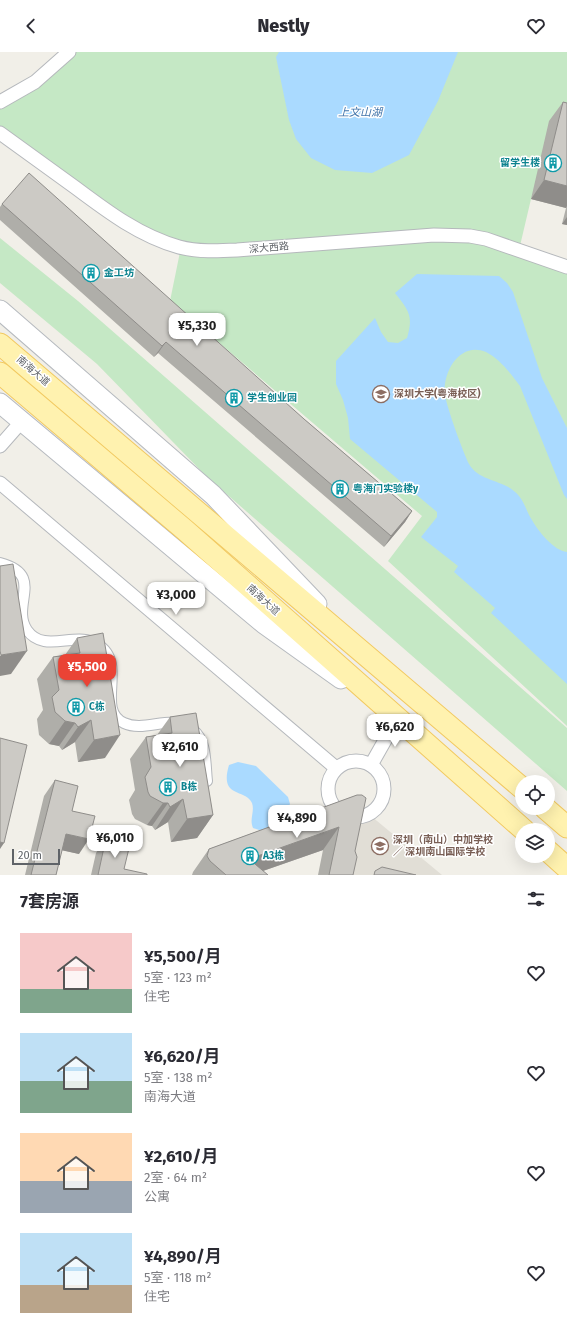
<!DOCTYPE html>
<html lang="zh">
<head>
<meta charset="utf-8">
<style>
  :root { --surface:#fff; --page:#f2f2f3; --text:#2b2b33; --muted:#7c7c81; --accent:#ea4335 }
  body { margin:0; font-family:"Fira Sans","Noto Sans SC",sans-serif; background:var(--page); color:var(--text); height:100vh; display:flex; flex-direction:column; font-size:15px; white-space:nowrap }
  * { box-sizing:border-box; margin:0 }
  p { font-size:13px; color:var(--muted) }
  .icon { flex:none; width:22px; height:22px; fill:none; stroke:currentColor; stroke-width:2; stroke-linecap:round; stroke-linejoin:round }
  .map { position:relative; height:823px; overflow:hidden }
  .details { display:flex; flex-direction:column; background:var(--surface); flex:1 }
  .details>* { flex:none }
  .fabs { position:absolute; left:515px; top:723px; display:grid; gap:8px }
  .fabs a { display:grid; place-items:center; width:40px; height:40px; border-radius:50%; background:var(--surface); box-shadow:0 4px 16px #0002; font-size:20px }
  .scale { position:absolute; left:12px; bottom:10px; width:48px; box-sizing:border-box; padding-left:4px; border:2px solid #5f6368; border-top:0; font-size:11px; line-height:14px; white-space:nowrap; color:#5f6368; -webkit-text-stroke:3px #fff; paint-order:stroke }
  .price { position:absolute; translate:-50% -34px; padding:0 9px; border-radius:8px; background:#fff; color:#222; font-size:13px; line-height:26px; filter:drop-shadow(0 1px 2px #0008) }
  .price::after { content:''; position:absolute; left:50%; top:24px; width:12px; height:9px; margin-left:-6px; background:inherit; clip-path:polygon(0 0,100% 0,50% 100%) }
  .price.current { background:var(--accent); color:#fff }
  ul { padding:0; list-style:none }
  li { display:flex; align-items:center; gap:12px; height:100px; padding:0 20px }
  li span { display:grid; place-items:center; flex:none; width:112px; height:80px; border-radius:0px; color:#555 }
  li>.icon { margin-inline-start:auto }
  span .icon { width:48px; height:48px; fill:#fffc; stroke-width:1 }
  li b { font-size:17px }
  h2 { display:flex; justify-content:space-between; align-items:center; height:48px; padding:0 20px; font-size:17px }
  header { display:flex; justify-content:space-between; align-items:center; height:52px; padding:0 20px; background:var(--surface); font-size:18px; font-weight:800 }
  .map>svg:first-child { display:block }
</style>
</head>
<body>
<header><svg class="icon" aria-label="back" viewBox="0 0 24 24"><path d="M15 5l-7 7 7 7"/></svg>Nestly<svg class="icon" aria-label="heart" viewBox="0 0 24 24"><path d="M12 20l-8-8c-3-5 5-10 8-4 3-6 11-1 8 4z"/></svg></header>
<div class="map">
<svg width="567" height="823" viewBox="0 0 567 823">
  <rect width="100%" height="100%" fill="#f1efe8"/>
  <path fill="#e1ded6" d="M365,759L442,823H347L360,765Z"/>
  <g fill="#c5e8c5">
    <path d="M69,0H567V74L531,147L519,198L567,215V674L388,509L422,464L170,249L181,195L157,188L0,81V50Z"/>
    <path d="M0,186L78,249L567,676V739L207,425L97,312L0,231Z"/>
  </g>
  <g fill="#aadaff">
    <path d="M279,0H458L438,49L409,103L372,121L335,118L311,106L296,87L289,68L276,5Z"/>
    <path d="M417,222L499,224L507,231L513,240L542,326L567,376V447L564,443L520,334C511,322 500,307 486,300C460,289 442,320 445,343C447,356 463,400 469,412C480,431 506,427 519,444C525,451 527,461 532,468C538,479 554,499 567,500V632L491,561L495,556L454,520L458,514L421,485L437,465V460L350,387L348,366L343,348L336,332V309L375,266L381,280L388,290L398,291L407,286C414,263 408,258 395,241Z"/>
    <path d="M238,710L256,714L288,745L290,752L285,760L271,766L268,775L262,779L253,776C249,767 255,760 252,751C245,736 219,747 229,713Z"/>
  </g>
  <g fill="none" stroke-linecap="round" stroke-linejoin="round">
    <g stroke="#b5b8bc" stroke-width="12">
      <g id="pedestrian">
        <path d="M0,511C46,523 10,553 27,578C43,601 72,581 93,590C132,607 93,657 124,671C141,679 161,668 179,671"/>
        <path d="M193,678C207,689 205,712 207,729"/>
      </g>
    </g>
    <g stroke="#b5b8bc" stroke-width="15">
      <g id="minor">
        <path d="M0,50L35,30L69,0"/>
        <path d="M0,81C25,99 51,118 76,136C108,160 140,184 179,195C198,200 218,199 237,198L434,183L470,184L486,187L567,215"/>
        <path d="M0,394L22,369"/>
        <path d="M0,431L336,716"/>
        <circle cx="356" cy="737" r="28"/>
        <path d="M371,713L397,667"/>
      </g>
    </g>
    <g stroke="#b6babf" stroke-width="21">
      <g id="secondary">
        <path d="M0,258L213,443L317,552"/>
        <path d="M0,351L264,572L341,627"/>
      </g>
    </g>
    <g stroke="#f2c960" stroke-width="23">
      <g id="primary">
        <path d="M0,292L522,736"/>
        <path d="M0,321L185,478L524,778"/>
        <path d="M545,756L567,775"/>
        <path d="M548,799L567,816"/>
      </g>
    </g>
    <use href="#pedestrian" stroke="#fff" stroke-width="10"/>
    <use href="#minor" stroke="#fff" stroke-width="13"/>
    <use href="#secondary" stroke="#fff" stroke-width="19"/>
    <use href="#primary" stroke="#fff2af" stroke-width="21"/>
  </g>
  <g fill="#afaea9">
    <path d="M563,50L567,51V173L562,172L566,156L531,147L549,69Z"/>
    <path d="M2,152L304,367L412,459L405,470L384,495L158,301L154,305L0,168V155Z"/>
    <path d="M77,586L105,706L78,710L75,690L62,698L59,694L49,692L39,683L37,667L43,658L37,627L53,605L65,603Z"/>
    <path d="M170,665L213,763L197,786L171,790L168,770L155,778L152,774L147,773L135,767L132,762L129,748L135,738L130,707L146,685L157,683Z"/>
    <path d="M55,728L72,759L79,802L62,798L56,823H25L44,744Z"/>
    <path d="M357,743L355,799L353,823H318L323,798L263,819L268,823H192L193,820L209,797Z"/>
    <path d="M106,786L124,817L147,823H91L96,801Z"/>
  </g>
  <g fill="#8f8d8a">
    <path d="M544,128L567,134V154L566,156L531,147Z"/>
    <path d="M567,165V173L562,172Z"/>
    <path d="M166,290L158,301L154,305L162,294Z"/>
    <path d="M412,459L405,470L384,495L391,484Z"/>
    <path d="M27,599L11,622L0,624V604L1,603Z"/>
    <path d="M91,668L75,690L62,698L78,675Z"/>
    <path d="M65,669L75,671L59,694L49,692Z"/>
    <path d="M120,683L105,706L78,710L94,688Z"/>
    <path d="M183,747L168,770L155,778L170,755Z"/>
    <path d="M163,751H168L152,774L147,773Z"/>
    <path d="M213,763L197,786L171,790L187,767Z"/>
    <path d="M339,775L323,798L251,823L249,807Z"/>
    <path d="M66,782L89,787L79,802L56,797Z"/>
    <path d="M0,790L4,791L0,797Z"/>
  </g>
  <g fill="#cccac5" stroke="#8f8d8a">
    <path d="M563,50L567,51V134L544,128Z"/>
    <path d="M29,121L304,367L412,459L391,484L166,290L162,294L2,152Z"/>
    <path d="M13,512L27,599L1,603L0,599V514Z"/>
    <path d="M103,581L120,683L94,688L91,668L78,675L75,671L65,669L55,660L52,645L59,638L53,605L80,601L77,586Z"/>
    <path d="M196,661L213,763L187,767L183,747L170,755L168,751H163L150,744L148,740L145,725L151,715L146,685L172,681L170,665Z"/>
    <path d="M0,686L27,693L4,791L0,790Z"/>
    <path d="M55,728L78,734L72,759L95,764L89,787L66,782L56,823H31Z"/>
    <path d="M357,743H362L366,746L355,799L357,805L353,823H329L339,775L249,807L268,823H226L210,809L207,804L209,797Z"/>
    <path d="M106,786L130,792L124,817L147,822V823H98Z"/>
    <path d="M382,815L416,823H374L375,819Z"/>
  </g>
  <defs>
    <g id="building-ring" transform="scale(0.9)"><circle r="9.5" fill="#fff" stroke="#0f9aa8" stroke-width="1.5"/><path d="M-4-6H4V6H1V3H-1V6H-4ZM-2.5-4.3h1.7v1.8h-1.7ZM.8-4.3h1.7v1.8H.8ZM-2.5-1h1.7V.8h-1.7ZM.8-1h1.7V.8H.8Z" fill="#0f9aa8"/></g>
    <g id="university-ring" transform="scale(0.9)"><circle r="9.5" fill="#fff" stroke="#8d6e63" stroke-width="1.5"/><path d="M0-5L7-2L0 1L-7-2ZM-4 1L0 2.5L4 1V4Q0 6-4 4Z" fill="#8d6e63"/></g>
    <g id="school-ring" transform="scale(0.9)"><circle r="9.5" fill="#fff" stroke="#8d6e63" stroke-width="1.5"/><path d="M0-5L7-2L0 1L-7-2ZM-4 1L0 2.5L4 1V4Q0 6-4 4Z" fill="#8d6e63"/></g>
  </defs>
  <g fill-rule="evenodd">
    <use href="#building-ring" x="553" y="111"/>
    <use href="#building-ring" x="91" y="221"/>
    <use href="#university-ring" x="381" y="342"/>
    <use href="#building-ring" x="234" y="346"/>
    <use href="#building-ring" x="340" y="437"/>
    <use href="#building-ring" x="76" y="655"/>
    <use href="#building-ring" x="168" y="735"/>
    <use href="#school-ring" x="380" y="794"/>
    <use href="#building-ring" x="250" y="804"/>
  </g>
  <g text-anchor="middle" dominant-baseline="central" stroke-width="3" stroke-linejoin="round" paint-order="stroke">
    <g font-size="10" font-weight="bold" fill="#0d838f" stroke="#fff" text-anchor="start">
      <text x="540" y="111" text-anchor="end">留学生楼</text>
      <text x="104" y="221">金工坊</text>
      <text x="247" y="346">学生创业园</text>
      <text x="353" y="437">粤海门实验楼y</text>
      <text x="89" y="655">C栋</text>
      <text x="181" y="735">B栋</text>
      <text x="263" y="804">A3栋</text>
    </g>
    <g font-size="10" fill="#5f6368" stroke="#fff">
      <text transform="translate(269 196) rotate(-5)">深大西路</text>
      <text transform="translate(33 319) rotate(41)">南海大道</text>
      <text transform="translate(263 548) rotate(42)">南海大道</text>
    </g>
    <g font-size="10" font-weight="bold" fill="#785e54" stroke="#fff" text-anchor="start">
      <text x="394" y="342">深圳大学(粤海校区)</text>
      <text x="393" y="788">深圳（南山）中加学校<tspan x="393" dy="12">／ 深圳南山国际学校</tspan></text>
    </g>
    <g font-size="11" font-style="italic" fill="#4174aa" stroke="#fff">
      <text x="360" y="60">上文山湖</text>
    </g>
  </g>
</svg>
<div class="fabs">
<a><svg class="icon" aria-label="locate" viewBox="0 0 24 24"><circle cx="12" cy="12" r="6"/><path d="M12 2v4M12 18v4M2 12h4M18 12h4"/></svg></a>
<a><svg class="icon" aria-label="layers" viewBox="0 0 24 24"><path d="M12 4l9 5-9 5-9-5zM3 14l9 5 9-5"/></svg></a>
</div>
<div class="scale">20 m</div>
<b class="price" style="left:197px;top:295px">¥5,330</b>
<b class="price" style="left:176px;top:564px">¥3,000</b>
<b class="price current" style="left:87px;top:636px">¥5,500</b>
<b class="price" style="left:395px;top:696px">¥6,620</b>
<b class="price" style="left:180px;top:716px">¥2,610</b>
<b class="price" style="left:297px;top:787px">¥4,890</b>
<b class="price" style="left:115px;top:807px">¥6,010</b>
</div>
<section class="details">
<h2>7套房源<svg class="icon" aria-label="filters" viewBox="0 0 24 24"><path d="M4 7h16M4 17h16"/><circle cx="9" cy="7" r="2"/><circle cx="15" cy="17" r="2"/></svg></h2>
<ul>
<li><span style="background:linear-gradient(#f6c9c9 70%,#7fa58c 0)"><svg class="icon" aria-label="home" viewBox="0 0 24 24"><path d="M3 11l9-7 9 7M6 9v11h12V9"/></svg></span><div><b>¥5,500/月</b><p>5室 · 123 m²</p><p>住宅</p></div><svg class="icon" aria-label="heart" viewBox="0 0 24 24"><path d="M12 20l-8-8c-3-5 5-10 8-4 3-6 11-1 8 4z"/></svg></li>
<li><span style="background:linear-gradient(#bfe0f5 60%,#7fa58c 0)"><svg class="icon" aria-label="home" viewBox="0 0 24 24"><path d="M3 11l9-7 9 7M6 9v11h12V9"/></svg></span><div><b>¥6,620/月</b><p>5室 · 138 m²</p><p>南海大道</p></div><svg class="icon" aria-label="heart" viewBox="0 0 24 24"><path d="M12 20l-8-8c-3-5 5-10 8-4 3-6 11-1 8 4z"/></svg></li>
<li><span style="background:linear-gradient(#ffd9b3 60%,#9aa5b1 0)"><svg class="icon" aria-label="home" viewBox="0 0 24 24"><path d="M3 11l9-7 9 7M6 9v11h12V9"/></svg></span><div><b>¥2,610/月</b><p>2室 · 64 m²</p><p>公寓</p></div><svg class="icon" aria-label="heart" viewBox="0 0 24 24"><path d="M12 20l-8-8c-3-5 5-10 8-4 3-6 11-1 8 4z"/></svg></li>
<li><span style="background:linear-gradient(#bfe0f5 65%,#b9a48a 0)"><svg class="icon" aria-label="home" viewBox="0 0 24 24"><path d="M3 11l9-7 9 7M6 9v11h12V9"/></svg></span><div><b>¥4,890/月</b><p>5室 · 118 m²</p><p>住宅</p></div><svg class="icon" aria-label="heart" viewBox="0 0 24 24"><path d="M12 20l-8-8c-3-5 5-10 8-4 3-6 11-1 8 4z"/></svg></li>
</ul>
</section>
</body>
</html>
